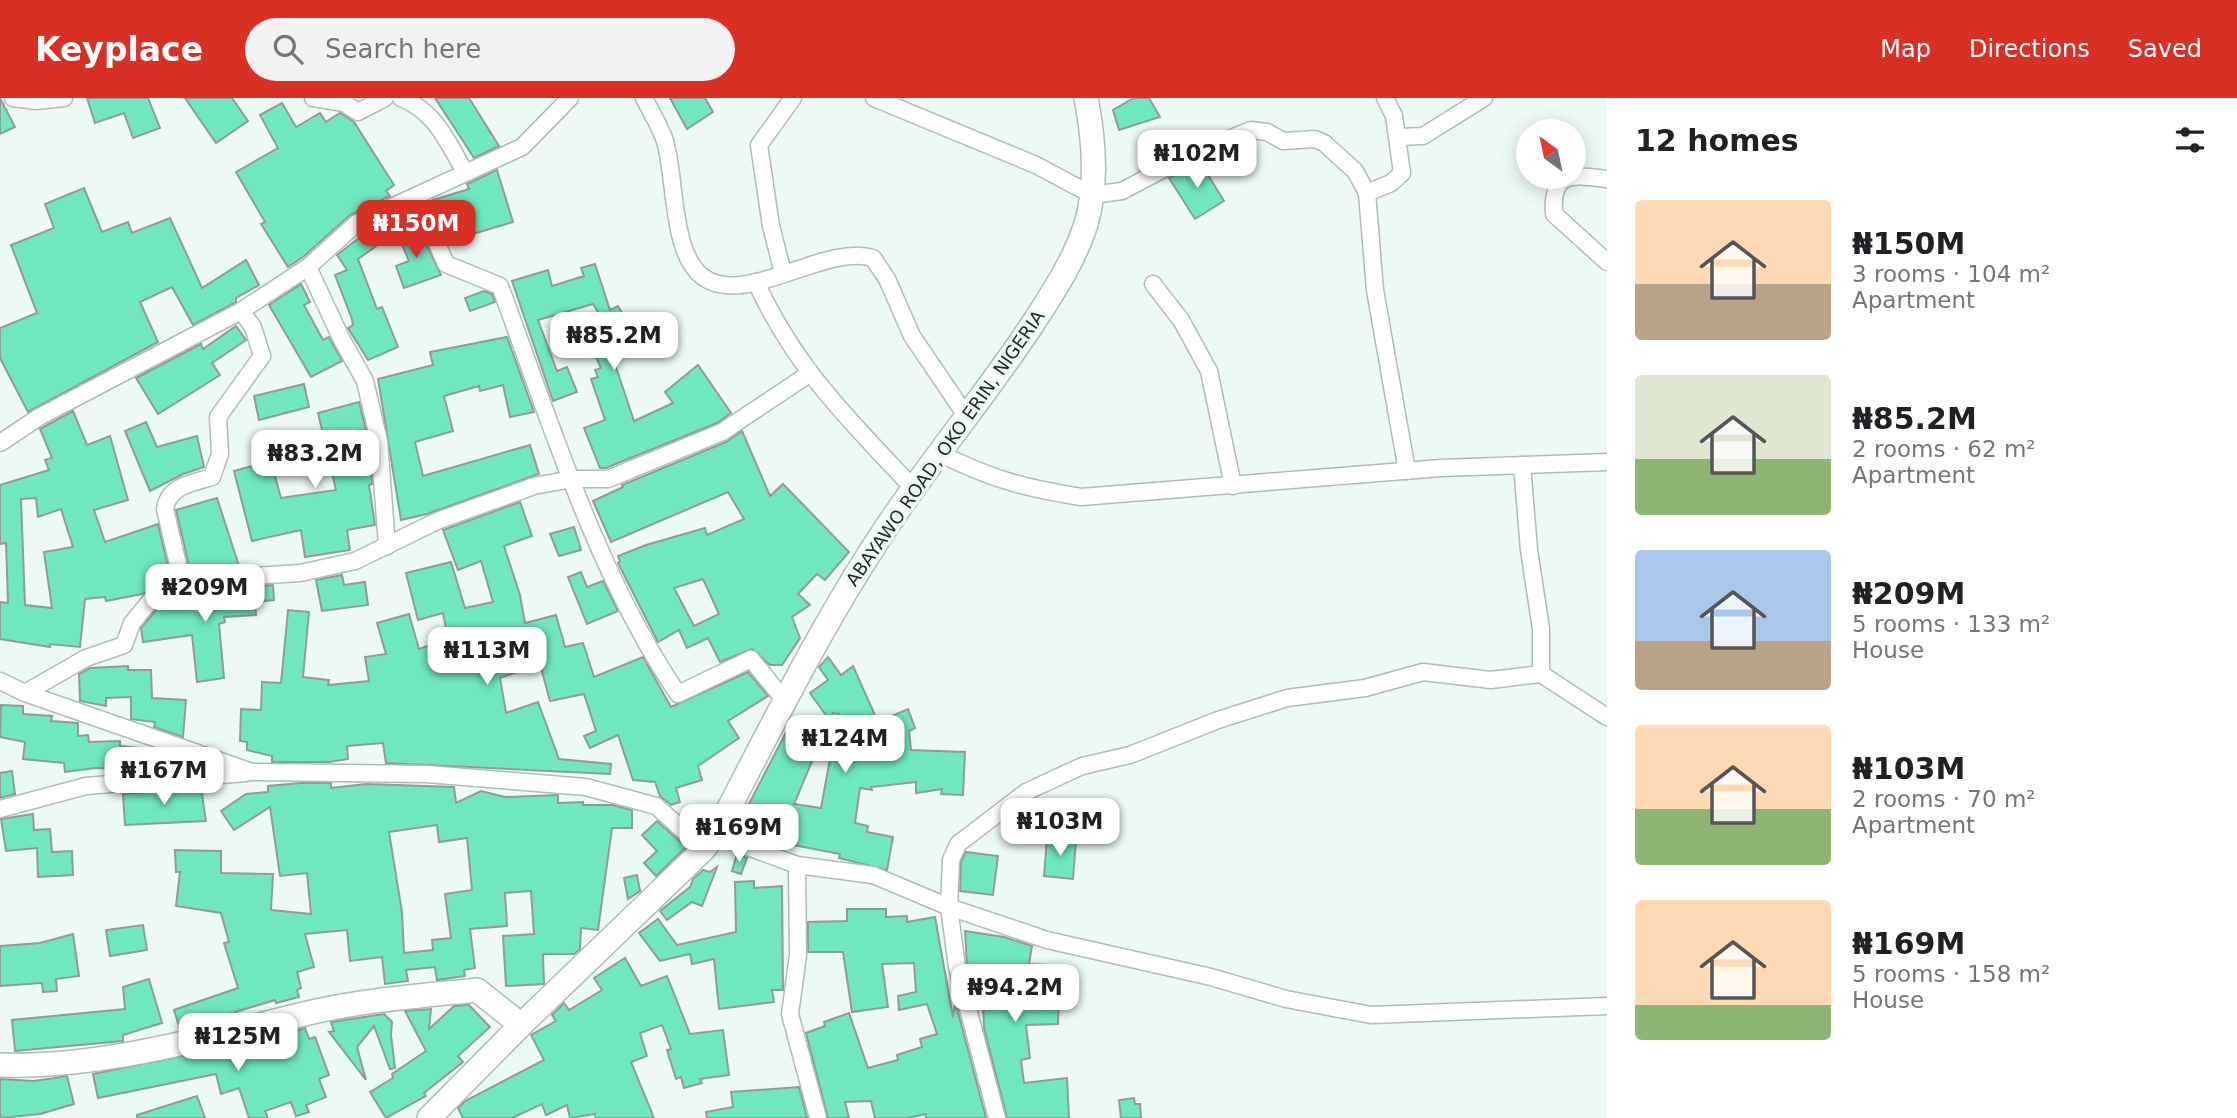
<!DOCTYPE html>
<html lang="en">
<head>
<meta charset="utf-8">
<style>
  :root { --surface:#fff; --page:#f2f2f2; --text:#202124; --muted:#757577; --accent:#d93025 }
  body { margin:0; font-family:"DejaVu Sans",sans-serif; background:var(--page); color:var(--text); height:100vh; display:flex; flex-direction:column; font-size:26px; white-space:nowrap }
  * { box-sizing:border-box; margin:0 }
  p { font-size:23px; color:var(--muted) }
  .icon { flex:none; width:38px; height:38px; fill:none; stroke:currentColor; stroke-width:2; stroke-linecap:round; stroke-linejoin:round }
  .map { position:relative; flex:1; overflow:hidden }
  .drawer { display:flex; flex-direction:column; background:var(--surface); width:630px }
  .drawer>* { flex:none }
  .needle { width:46px; rotate:327deg }
  .controls { position:absolute; left:1516px; top:21px; display:grid; gap:14px }
  .controls a { display:grid; place-items:center; width:70px; height:70px; border-radius:50%; background:var(--surface); box-shadow:0 4px 18px #0003; font-size:35px }
  .price { position:absolute; translate:-50% -60px; padding:0 16px; border-radius:14px; background:#fff; color:#222; font-size:23px; line-height:46px; filter:drop-shadow(0 2px 4px #0008) }
  .price::after { content:''; position:absolute; left:50%; top:42px; width:21px; height:16px; margin-left:-10px; background:inherit; clip-path:polygon(0 0,100% 0,50% 100%) }
  .price.selected { background:var(--accent); color:#fff }
  ul { padding:0; list-style:none }
  li { display:flex; align-items:center; gap:21px; height:175px; padding:0 28px }
  li span { display:grid; place-items:center; flex:none; width:196px; height:140px; border-radius:7px; color:#555 }
  li>.icon { margin-inline-start:auto }
  span .icon { width:84px; height:84px; fill:#fffc; stroke-width:1 }
  li b { font-size:30px }
  h2 { display:flex; justify-content:space-between; align-items:center; height:84px; padding:0 28px; font-size:30px }
  header { display:flex; align-items:center; gap:42px; box-sizing:border-box; height:98px; padding:0 35px; background:var(--accent); color:#fff }
  header strong { font-size:33px }
  nav { display:flex; gap:38px; margin-inline-start:auto; font-size:24px }
  .search { width:490px; height:63px; background:var(--page); display:flex; align-items:center; gap:18px; box-sizing:border-box; padding:0 24px; border-radius:38px; color:var(--muted); font-size:26px }
  main { display:flex; flex:1; min-height:0 }
  .map>svg:first-child { display:block }
</style>
</head>
<body>
<header>
<strong>Keyplace</strong>
<div class="search"><svg class="icon" aria-label="search" viewBox="0 0 24 24"><circle cx="10" cy="10" r="6"/><path d="M15 15l6 6"/></svg>Search here</div>
<nav><a>Map</a><a>Directions</a><a>Saved</a></nav>
</header>
<main>
<div class="map">
<svg width="1607" height="1020" viewBox="0 0 1607 1020">
  <rect width="100%" height="100%" fill="#edf9f4"/>
  <g fill="#6fe8c1" stroke="#919c97" stroke-width="2" fill-rule="evenodd">
    <path d="M0,0L15,29L0,36Z"/>
    <path d="M87,0H148L160,30L133,40L124,15L95,25Z"/>
    <path d="M185,0H232L248,23L216,45Z"/>
    <path d="M435,0H469L499,48L474,60Z"/>
    <path d="M670,0H705L713,14L687,31Z"/>
    <path d="M1134,0H1149L1160,19L1119,32L1113,12Z"/>
    <path d="M282,5L296,29L320,15L326,24L340,15L354,24L394,87L386,93L390,98L350,117L303,159L288,169L261,126L265,124L236,74L278,50L260,17Z"/>
    <path d="M1200,64L1224,103L1195,121L1169,80Z"/>
    <path d="M497,72L513,124L473,136L468,119L440,126L433,102L469,91L467,86Z"/>
    <path d="M84,90L102,134L128,124L132,135L170,120L202,190L246,162L259,187L236,200V204L193,227L172,189L140,204L158,244L28,314L0,260V230L37,215L11,147L54,130L45,106Z"/>
    <path d="M418,129L441,177L404,190L396,168L409,163L398,137Z"/>
    <path d="M372,130L382,144L358,161L377,211L382,209L398,249L368,262L348,230L353,227L352,221L335,177L347,172L337,157Z"/>
    <path d="M595,166L610,212L618,208L627,223L633,220L644,238L612,257L634,323L673,305L665,294L698,267L731,315L717,325L606,370H600L584,330L605,322L591,281L598,279L595,272L601,270L586,236L606,227L593,206L538,222L557,273L567,269L577,294L553,303L512,183L548,172L552,188L584,178L581,170Z"/>
    <path d="M301,186L310,204L304,207L323,242L329,239L342,263L311,279L269,207Z"/>
    <path d="M484,193L492,196L495,204L470,213L465,200Z"/>
    <path d="M236,228L246,242L212,265L220,277L158,316L136,280L201,246L203,251Z"/>
    <path d="M507,239L534,314L510,319L503,287L480,293L479,288L444,298L453,333L415,344L423,378L530,347L539,376L427,416L401,422L378,281L433,267L430,254Z"/>
    <path d="M304,286L309,309L259,322L254,298Z"/>
    <path d="M359,304L369,345L372,386L369,387L375,427L347,432L350,452L305,459L301,432L252,443L234,373L256,367L252,349L266,346L281,400L336,392L318,315Z"/>
    <path d="M73,313L87,347L110,338L128,402L94,412L105,444L158,426L172,486L142,496L106,503L105,499L85,501L80,549L50,546V549L0,541V504L8,505L6,445L0,446V387L49,372L45,362L52,360L40,331ZM36,400L38,419L61,411L73,449L44,454L52,510L25,507L21,401Z"/>
    <path d="M146,324L157,349L197,338L204,369L183,376L150,393L125,333Z"/>
    <path d="M742,333L770,398L783,386L849,454L825,482L817,476L798,496L810,507L792,519L800,540L782,567H770L752,551L720,564L708,540L687,550L679,532L658,544L618,465L620,463L618,458L646,447L705,430L707,437L744,421L728,394L611,444L593,403L623,389L622,387L726,344ZM703,481L719,516L694,528L674,490Z"/>
    <path d="M217,400L239,468L192,480L176,412Z"/>
    <path d="M520,404L532,438L504,448L520,497L525,525L556,517L565,549L583,545L594,579L643,559L671,609L748,574L768,598L728,623L739,640L698,668L702,682L676,690L680,704L671,707L660,698L655,684L633,682L618,637L590,650L584,638L596,633L584,596L550,603L540,566L500,580L506,615L538,604L559,661L611,666L610,676L386,665L383,645L347,648L348,661L329,664H272V658L247,652V644L240,643L241,611L261,612L262,584L281,585L288,512L309,514L303,579L329,582L328,587L369,583L365,559L386,556L377,525L409,516L419,551L448,541L443,515L418,522L406,475L451,464L465,510L493,504L481,463L458,472L443,432Z"/>
    <path d="M574,429L581,452L559,458L550,436Z"/>
    <path d="M581,474L587,489L603,483L618,513L587,526L568,479Z"/>
    <path d="M342,477L344,487L365,484L368,507L322,513L316,482Z"/>
    <path d="M273,487L274,502L255,504L256,517L224,519L225,524L219,526L224,580L197,584L192,537L143,544L141,530L157,511L240,489Z"/>
    <path d="M828,559L841,577L853,568L878,624L908,611L915,630L909,633L911,652L965,654L963,697L941,696L942,691L916,695V684L871,689L872,692L860,690L855,725L868,728L867,734L893,739L887,772L839,760L840,756L788,746L786,751L743,736L745,729L738,727L793,621L824,635L794,706L821,710L834,639L844,644L836,632L839,616L833,615L830,623L810,595L828,582L819,569Z"/>
    <path d="M128,568V572H151L152,600L186,602L183,639L154,629L155,624L131,621V599L106,600V608L80,603L79,576L90,570Z"/>
    <path d="M1,607L23,608V616L52,618L51,623L78,625V638L88,637L89,644L120,643V648L157,652L155,672L122,675V671L96,670L65,674L64,665L23,661L25,644L0,639Z"/>
    <path d="M12,673L15,696L0,700V675Z"/>
    <path d="M301,685H331V690L366,686L454,689L456,705L481,693L505,699L558,697V705L583,704V707H612L632,712V730H612L598,832L581,830L580,851L574,856H543L544,886L506,888L503,838L534,836L531,793L505,795L507,828L470,831L475,870L464,872L465,878L437,882L435,869L406,872L408,883L385,886L382,859L350,863L347,832L305,836L314,869L297,874L301,890L297,892L299,899L276,905L275,902L180,931L174,912L238,890L224,845L229,844L221,815L176,808L180,774H176L175,752L221,753V775L273,776L271,812L311,816L307,775L280,778L270,709L234,732L221,713L246,696L268,694V688ZM437,727L439,744L467,740L472,792L445,796L451,840L432,842L433,852L404,855L402,814L389,734Z"/>
    <path d="M201,689L206,723L125,727L123,696Z"/>
    <path d="M33,716L34,732L50,731L52,754L72,753L73,777L38,779L37,750L6,753L1,721Z"/>
    <path d="M657,723L686,749L656,778L644,765L657,753L642,737Z"/>
    <path d="M1047,740L1076,742L1073,781L1044,778Z"/>
    <path d="M966,754L998,758L993,797L960,793L961,764Z"/>
    <path d="M737,756L747,760L741,776L732,773Z"/>
    <path d="M717,769L702,808L692,804L667,822L660,813L690,789L693,781L703,772L710,774Z"/>
    <path d="M637,777L640,793L628,801L624,780Z"/>
    <path d="M754,783V790L782,788L783,892H772L774,904L719,911L714,861L692,866L690,856L660,863L639,835L658,821L677,847L736,834L735,784Z"/>
    <path d="M847,811H886V819L907,818V824L935,819L953,919L955,903L986,1020H926V1016L907,1020H875L871,1003L845,1004L849,1020H828L806,935L825,928L824,924L849,915L868,970L898,962L897,957L922,949L920,941L937,936L927,906L899,912L898,898L916,894L914,865L882,866L888,909L852,914L843,854H808V824L847,823Z"/>
    <path d="M143,827L147,852L110,858L106,832Z"/>
    <path d="M965,833L1004,839L1032,848L1029,866L1061,868L1060,888L998,877L995,904L1059,901L1058,926L1026,927L1030,960L1021,962L1024,985L1067,980L1069,1020H1007L984,930L983,902L976,901L967,867Z"/>
    <path d="M73,836L79,878L56,881L57,893L43,894L42,885L0,888V848L40,845Z"/>
    <path d="M625,860L641,888L667,878L690,936L723,932L729,977L700,981L702,985L684,990L681,979L676,981L667,952L671,951L662,927L640,935L647,958L631,964L654,1020H596L595,1016L570,1020L567,1007L546,1017L542,1006L512,1020H463L458,1010L465,1003L544,962L531,937L556,923L552,917L564,905L569,912L602,892L594,880Z"/>
    <path d="M149,881L162,925L123,937V943L15,953L12,922L125,911L123,889Z"/>
    <path d="M469,907L490,929L458,958L463,964L424,995L426,998L386,1020L370,994L393,980L392,976L426,953L405,913L431,911L429,931L454,908Z"/>
    <path d="M384,916L392,924L391,937L395,970L390,971L374,928L357,949L366,982L329,934L334,933L331,924Z"/>
    <path d="M305,930L309,941L315,939L329,977L319,981L326,999L306,1007L309,1014L296,1018L291,1004L265,1013L268,1020H249L239,990L221,996L216,976L98,1000L93,976L250,944L252,948Z"/>
    <path d="M67,978L74,1006L40,1016L0,1020V981L34,983Z"/>
    <path d="M799,989L807,1020H707L706,1014L733,1009L731,994Z"/>
    <path d="M197,998L205,1020H137V1017Z"/>
    <path d="M1134,1000L1135,1006H1140L1141,1020H1121L1119,1002Z"/>
  </g>
  <g fill="none" stroke-linecap="round" stroke-linejoin="round">
    <g stroke="#afbbb6" stroke-width="19">
      <g id="street">
        <path d="M13,0L36,3L64,0"/>
        <path d="M313,0L344,5L358,14L385,0"/>
        <path d="M401,0C436,14 447,43 465,74"/>
        <path d="M644,0C651,14 660,28 665,43C676,80 671,156 703,179C745,210 825,145 873,160L887,181L912,238L967,319"/>
        <path d="M874,0L1036,67L1092,97L1122,93L1192,56L1251,32L1267,34L1283,43L1315,41L1324,45L1355,73L1367,95L1375,192L1407,373"/>
        <path d="M1398,39L1423,38L1484,0"/>
        <path d="M1607,81C1572,77 1551,72 1554,116L1607,164"/>
        <path d="M1367,95L1391,85L1402,75L1394,18L1385,0"/>
        <path d="M416,98L446,166L500,188C550,323 597,477 678,596L751,561L785,603"/>
        <path d="M308,169L342,242L365,283L379,343L387,448"/>
        <path d="M783,175L771,128L759,47L793,0"/>
        <path d="M756,184C795,270 850,323 914,391"/>
        <path d="M1153,186L1181,222L1209,273L1233,388"/>
        <path d="M0,345L39,319L241,213L308,169L357,125L522,49L570,0"/>
        <path d="M939,355C991,381 1024,390 1081,399L1441,370L1607,364"/>
        <path d="M1522,367L1529,452L1541,531V576"/>
        <path d="M184,492L165,411C168,388 192,385 212,379L220,356L218,319L262,258L253,229L241,213"/>
        <path d="M0,583L25,595L252,674L427,676L586,689L656,708L704,751"/>
        <path d="M25,595L86,560L124,547L132,525L151,502L238,479L300,475L355,463L437,423L534,388L572,381H608L722,334L809,276"/>
        <path d="M0,711L86,688L246,675"/>
        <path d="M715,737L797,767L873,777L949,809L1047,842L1211,879L1286,901L1371,917L1607,908"/>
        <path d="M797,767L798,857L790,916L818,1020"/>
        <path d="M997,1020L957,869L949,809L951,762L958,746L1026,694L1082,668L1130,657L1218,622L1287,600L1365,590L1423,574L1491,582L1541,576L1607,619"/>
      </g>
    </g>
    <g stroke="#afbbb6" stroke-width="26">
      <g id="secondary">
        <path d="M0,967C103,970 208,939 308,915C363,902 421,898 477,892L521,927"/>
        <path d="M429,1020L521,927L704,751L715,737C770,632 822,525 888,427C935,357 988,294 1034,224C1054,193 1075,161 1086,126C1098,86 1094,41 1086,0"/>
      </g>
    </g>
    <use href="#street" stroke="#fff" stroke-width="16"/>
    <use href="#secondary" stroke="#fff" stroke-width="23"/>
  </g>
  <g text-anchor="middle" dominant-baseline="central" stroke-width="7" stroke-linejoin="round" paint-order="stroke">
    <g font-size="18" fill="#252927" stroke="#edf9f4">
      <text transform="translate(945 350) rotate(-55)">ABAYAWO ROAD, OKO ERIN, NIGERIA</text>
    </g>
  </g>
</svg>
<div class="controls">
<a><svg class="needle" viewBox="-14 -14 28 28"><path d="M0-13l5 13h-10z" fill="#e53935"/><path d="M0 13l5-13h-10z" fill="#757577"/></svg></a>
</div>
<b class="price" style="left:1197px;top:92px">₦102M</b>
<b class="price selected" style="left:416px;top:162px">₦150M</b>
<b class="price" style="left:614px;top:274px">₦85.2M</b>
<b class="price" style="left:315px;top:392px">₦83.2M</b>
<b class="price" style="left:205px;top:526px">₦209M</b>
<b class="price" style="left:487px;top:589px">₦113M</b>
<b class="price" style="left:845px;top:677px">₦124M</b>
<b class="price" style="left:164px;top:709px">₦167M</b>
<b class="price" style="left:1060px;top:760px">₦103M</b>
<b class="price" style="left:739px;top:766px">₦169M</b>
<b class="price" style="left:1015px;top:926px">₦94.2M</b>
<b class="price" style="left:238px;top:975px">₦125M</b>
</div>
<section class="drawer">
<h2>12 homes<svg class="icon" aria-label="filters" viewBox="0 0 24 24"><path d="M4 7h16M4 17h16"/><circle cx="9" cy="7" r="2"/><circle cx="15" cy="17" r="2"/></svg></h2>
<ul>
<li><span style="background:linear-gradient(#ffd9b3 60%,#b9a48a 0)"><svg class="icon" aria-label="home" viewBox="0 0 24 24"><path d="M3 11l9-7 9 7M6 9v11h12V9"/></svg></span><div><b>₦150M</b><p>3 rooms · 104 m²</p><p>Apartment</p></div></li>
<li><span style="background:linear-gradient(#dfe7d0 60%,#8fb573 0)"><svg class="icon" aria-label="home" viewBox="0 0 24 24"><path d="M3 11l9-7 9 7M6 9v11h12V9"/></svg></span><div><b>₦85.2M</b><p>2 rooms · 62 m²</p><p>Apartment</p></div></li>
<li><span style="background:linear-gradient(#a9c7e8 65%,#b9a48a 0)"><svg class="icon" aria-label="home" viewBox="0 0 24 24"><path d="M3 11l9-7 9 7M6 9v11h12V9"/></svg></span><div><b>₦209M</b><p>5 rooms · 133 m²</p><p>House</p></div></li>
<li><span style="background:linear-gradient(#ffd9b3 60%,#8fb573 0)"><svg class="icon" aria-label="home" viewBox="0 0 24 24"><path d="M3 11l9-7 9 7M6 9v11h12V9"/></svg></span><div><b>₦103M</b><p>2 rooms · 70 m²</p><p>Apartment</p></div></li>
<li><span style="background:linear-gradient(#ffd9b3 75%,#8fb573 0)"><svg class="icon" aria-label="home" viewBox="0 0 24 24"><path d="M3 11l9-7 9 7M6 9v11h12V9"/></svg></span><div><b>₦169M</b><p>5 rooms · 158 m²</p><p>House</p></div></li>
</ul>
</section>
</main>
</body>
</html>
